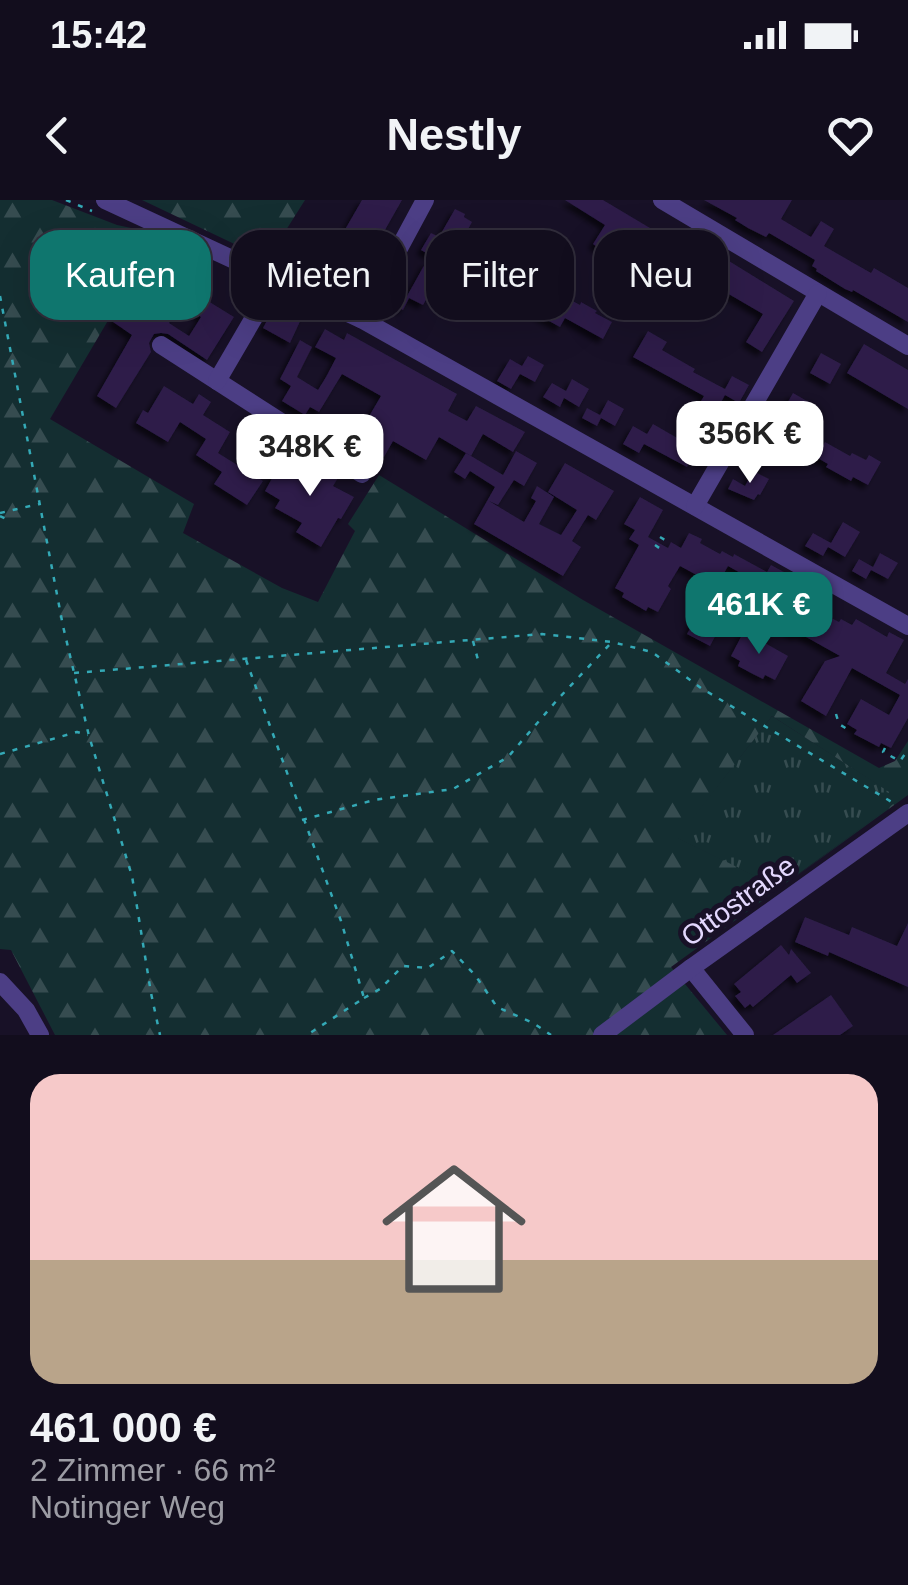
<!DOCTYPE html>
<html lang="de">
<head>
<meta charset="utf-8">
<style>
  :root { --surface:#120d1d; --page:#1b1626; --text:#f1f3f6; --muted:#9c9ca4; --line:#312d3b; --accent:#0f766e }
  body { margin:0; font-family:Arial,sans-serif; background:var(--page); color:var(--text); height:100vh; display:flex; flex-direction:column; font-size:38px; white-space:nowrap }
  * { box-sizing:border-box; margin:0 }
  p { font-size:32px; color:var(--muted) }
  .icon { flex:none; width:55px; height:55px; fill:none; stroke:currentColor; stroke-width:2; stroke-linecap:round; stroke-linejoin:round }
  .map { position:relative; height:835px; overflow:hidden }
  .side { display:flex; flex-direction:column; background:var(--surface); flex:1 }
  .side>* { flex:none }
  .guide { position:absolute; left:30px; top:30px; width:850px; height:90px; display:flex; gap:20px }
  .price { position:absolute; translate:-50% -85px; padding:0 22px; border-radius:20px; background:#fff; color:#222; font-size:32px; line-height:65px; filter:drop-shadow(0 2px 5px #0008) }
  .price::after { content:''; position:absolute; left:50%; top:60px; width:30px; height:22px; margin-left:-15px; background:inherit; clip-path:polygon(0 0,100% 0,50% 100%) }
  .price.current { background:var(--accent); color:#fff }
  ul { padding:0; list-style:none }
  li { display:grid; align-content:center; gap:20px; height:530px; padding:0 30px }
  li span { display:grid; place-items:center; height:310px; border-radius:30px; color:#555 }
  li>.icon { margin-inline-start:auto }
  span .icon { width:180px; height:180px; fill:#fffc; stroke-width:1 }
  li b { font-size:42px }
  .chip { padding:0 35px; border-radius:30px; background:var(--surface); box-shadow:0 10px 40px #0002,0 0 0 2px var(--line); font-size:35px; line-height:90px }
  .chip.current { background:var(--accent); color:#fff }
  .status { display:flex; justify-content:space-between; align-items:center; height:70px; padding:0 50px; background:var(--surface); direction:ltr }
  .status svg { height:28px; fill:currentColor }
  header { display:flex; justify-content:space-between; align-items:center; height:130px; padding:0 30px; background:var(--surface); font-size:45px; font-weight:800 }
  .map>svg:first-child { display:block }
</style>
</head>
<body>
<div class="status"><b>15:42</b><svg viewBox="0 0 49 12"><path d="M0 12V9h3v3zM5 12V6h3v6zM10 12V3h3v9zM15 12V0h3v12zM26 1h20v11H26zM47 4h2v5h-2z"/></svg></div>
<header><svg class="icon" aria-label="back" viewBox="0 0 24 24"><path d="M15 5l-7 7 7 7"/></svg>Nestly<svg class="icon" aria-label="heart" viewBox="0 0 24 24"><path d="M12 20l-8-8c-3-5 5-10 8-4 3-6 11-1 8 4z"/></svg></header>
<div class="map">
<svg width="908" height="835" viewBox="0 0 908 835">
  <defs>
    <pattern id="grass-tufts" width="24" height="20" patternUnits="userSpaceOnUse" patternTransform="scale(2.5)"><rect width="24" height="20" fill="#142e31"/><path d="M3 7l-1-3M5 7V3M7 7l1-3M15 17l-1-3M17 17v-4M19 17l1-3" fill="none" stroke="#364c50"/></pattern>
    <pattern id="forest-firs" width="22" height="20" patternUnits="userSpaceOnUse" patternTransform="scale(2.5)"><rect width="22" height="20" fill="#142e31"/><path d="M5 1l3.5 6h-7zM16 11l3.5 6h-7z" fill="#364c50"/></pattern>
    <filter id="shadow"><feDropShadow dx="-4.5" dy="4.5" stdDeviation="2.5" flood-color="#0009"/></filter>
  </defs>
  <rect width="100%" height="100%" fill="#181127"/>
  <path fill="url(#grass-tufts)" d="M772,516L901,599L779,688L677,638Z"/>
  <g fill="url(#forest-firs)" fill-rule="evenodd">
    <path d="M0,0H52L117,25L159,34L50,219L194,304L183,333L282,388L318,402L355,331L348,324L379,275L583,400L879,568L895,561L908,541V595L671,767L727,835H55L11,750L0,749ZM772,516L900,599L780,688L678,638Z"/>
    <path d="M142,0H305L281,38L361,83L352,100Z"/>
  </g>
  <g fill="#2d1d48" fill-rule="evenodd" filter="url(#shadow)">
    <path d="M362,0H402L381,37L385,39L376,55L373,53L359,78L324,59L340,31L343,33Z"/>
    <path d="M565,0H603L650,28L648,30L674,45L678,38L727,64L729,61L794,101L762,152L746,142L763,114L708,82L695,104L685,98L696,79L673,66L668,74L634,54L636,50L616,37L606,53L593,44L605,25Z"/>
    <path d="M704,0H792L781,19L811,37L821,21L834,29L824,46L871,73L874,68L908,88V122L853,90L852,92L845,89L816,71L817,69L812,66L815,60L769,33L766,37L748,28L735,20L737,18Z"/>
    <path d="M455,9L465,14L464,17L472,22L458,48L445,41L435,58L421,50L431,33L439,37Z"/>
    <path d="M482,49L533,78L525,91L554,107L560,94L580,105L581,102L597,111L595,113L612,122L603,139L565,118L560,127L518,104L524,94L485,72L480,81L468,74Z"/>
    <path d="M184,57L208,72L195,93L234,117L207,160L168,134L161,133L154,134L149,143L151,152L116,208L97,196L132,135L113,122L120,111L137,121L152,96L157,99ZM181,104L201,117L189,136L169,123Z"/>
    <path d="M426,62L449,74L437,97L430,93L423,105L409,98L403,110L393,104L399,92L407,96Z"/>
    <path d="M284,107L303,115L290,143L263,128L271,113L280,117Z"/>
    <path d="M325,129L344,140L347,133L457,194L448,211L467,221L476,206L525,232L513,252L483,234L471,256L439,237L426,260L393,241L384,257L355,240L381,196L342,174L319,212L310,207L305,215L282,201L291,186L280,179L300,140L312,147L297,177L318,190L326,177L336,158L315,147Z"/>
    <path d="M648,131L667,142L662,150L695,169L693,172L725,189L732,176L749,185L739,203L725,195L714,215L698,206L704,196L633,157Z"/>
    <path d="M864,144L908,170V209L847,173Z"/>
    <path d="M821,153L841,164L830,184L810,173Z"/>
    <path d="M528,156L544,165L535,182L520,174L511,189L497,181L510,159L522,166Z"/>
    <path d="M572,179L589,189L579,207L564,198L560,207L543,197L552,183L566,191Z"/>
    <path d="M164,186L193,204L199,194L211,202L203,215L230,232L218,253L263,281L247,305L214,284L222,272L196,255L206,239L180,222L168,242L136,223L143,210L148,213Z"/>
    <path d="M793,193L814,205L797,235L776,223Z"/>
    <path d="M608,200L624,209L615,226L601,218L597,226L582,218L587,208L600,215Z"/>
    <path d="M653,224L686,243L689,238L695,242L702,231L718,241L704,263L693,256L687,267L644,244L639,253L623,244L633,226L647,234Z"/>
    <path d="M825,242L850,256L852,253L866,260L869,255L881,262L868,285L853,277L851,281L826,267L828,264L816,257Z"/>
    <path d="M516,251L537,263L524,286L514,280L498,305L489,301L524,322L536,301L531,298L537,286L554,297L539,324L561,335L577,310L548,292L565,263L614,291L596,320L588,315L572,341L581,347L563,376L474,324L495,287L470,271L465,279L454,272L466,253L503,275Z"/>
    <path d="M297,256L338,278L333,286L354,297L341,319L338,318L321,347L296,332L302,323L275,308L280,300L265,291L276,271L283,275L285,272L288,273Z"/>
    <path d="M753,271L769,279L760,295L758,294L754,300L728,289L733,279L745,286Z"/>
    <path d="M640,297L663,310L648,337L668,348L671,342L681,348L689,333L702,339L700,343L720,354L722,351L733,357L734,354L767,372L771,365L784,372L766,404L787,416L789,410L799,416L809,398L822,404L818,411L839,422L841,419L852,425L856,419L887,437L889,432L904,440L886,473L905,484L908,479V518L891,548L881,543L879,547L854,534L857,530L847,524L861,499L889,515L900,495L852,468L826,516L801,501L825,461L840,456L799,433L797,436L738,403L751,379L728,366L717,386L680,366L668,386L671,389L658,412L648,407L646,411L622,397L624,393L615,388L639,345L629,339L635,330L624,324Z"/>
    <path d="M843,322L860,332L845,357L828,347L823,356L805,346L813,333L831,343Z"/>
    <path d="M880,353L898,363L888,379L871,370L866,379L852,371L859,359L873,367Z"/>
    <path d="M723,392L735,399L710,446L687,434L702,406L712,411Z"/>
    <path d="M744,431L788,456L775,480L765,475L763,479L751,473L738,466L740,461L731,456Z"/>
    <path d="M805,717L849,735L852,727L897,746L908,723V787L829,752L828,756L795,742Z"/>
    <path d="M781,745L789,755L791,749L811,773L797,783L791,775L753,807L750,804L745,808L735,796L741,792L734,784Z"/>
    <path d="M831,795L853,826L840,835H773Z"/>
  </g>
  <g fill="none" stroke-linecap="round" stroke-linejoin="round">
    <g stroke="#34a9b6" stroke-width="2.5" stroke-dasharray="5 8" stroke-linecap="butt">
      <path d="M66,0L92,11"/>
      <path d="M0,96L63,426L89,536L132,676L151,793L160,835"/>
      <path d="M0,313L39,304"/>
      <path d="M0,316L6,319"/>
      <path d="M660,337L670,343"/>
      <path d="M655,345L665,352"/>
      <path d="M473,441L478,460"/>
      <path d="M246,460L341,721L364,798L307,835"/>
      <path d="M74,473L542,434L612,442L652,452L701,488L895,604"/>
      <path d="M836,514L839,524L852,532"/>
      <path d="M885,548L883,552L900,561L908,550"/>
      <path d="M0,554L77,532L88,535"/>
      <path d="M302,620L374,600L453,589L508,557L558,499L611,443"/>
      <path d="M364,798L380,789L403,766L428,768L452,751L475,775L497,807L533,823L551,835"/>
    </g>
    <g stroke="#4c3e85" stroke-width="18">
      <path d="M105,0L361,119L908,426"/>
      <path d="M662,0L908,146"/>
      <path d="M361,119L425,0"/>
      <path d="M161,145L362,274"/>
      <path d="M217,181L277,78"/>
      <path d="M695,306L818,93"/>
      <path d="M691,768L745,835"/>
      <path d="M0,782L26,810L40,835"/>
      <path d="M602,835L691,768L908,613"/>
    </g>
  </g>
  <g text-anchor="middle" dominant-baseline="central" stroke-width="10" stroke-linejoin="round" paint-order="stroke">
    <g font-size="28" fill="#e3d8fe" stroke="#181127">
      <text transform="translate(738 701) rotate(-36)">Ottostraße</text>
    </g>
  </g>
</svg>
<b class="price" style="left:750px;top:286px">356K €</b>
<b class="price" style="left:310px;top:299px">348K €</b>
<b class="price current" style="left:759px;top:457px">461K €</b>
<div class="guide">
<a class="chip current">Kaufen</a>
<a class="chip">Mieten</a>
<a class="chip">Filter</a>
<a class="chip">Neu</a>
</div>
</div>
<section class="side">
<ul>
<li><span style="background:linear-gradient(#f6c9c9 60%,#b9a48a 0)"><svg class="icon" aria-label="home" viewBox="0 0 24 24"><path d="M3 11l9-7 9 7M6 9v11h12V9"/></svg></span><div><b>461 000 €</b><p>2 Zimmer · 66 m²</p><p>Notinger Weg</p></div></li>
</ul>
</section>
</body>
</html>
